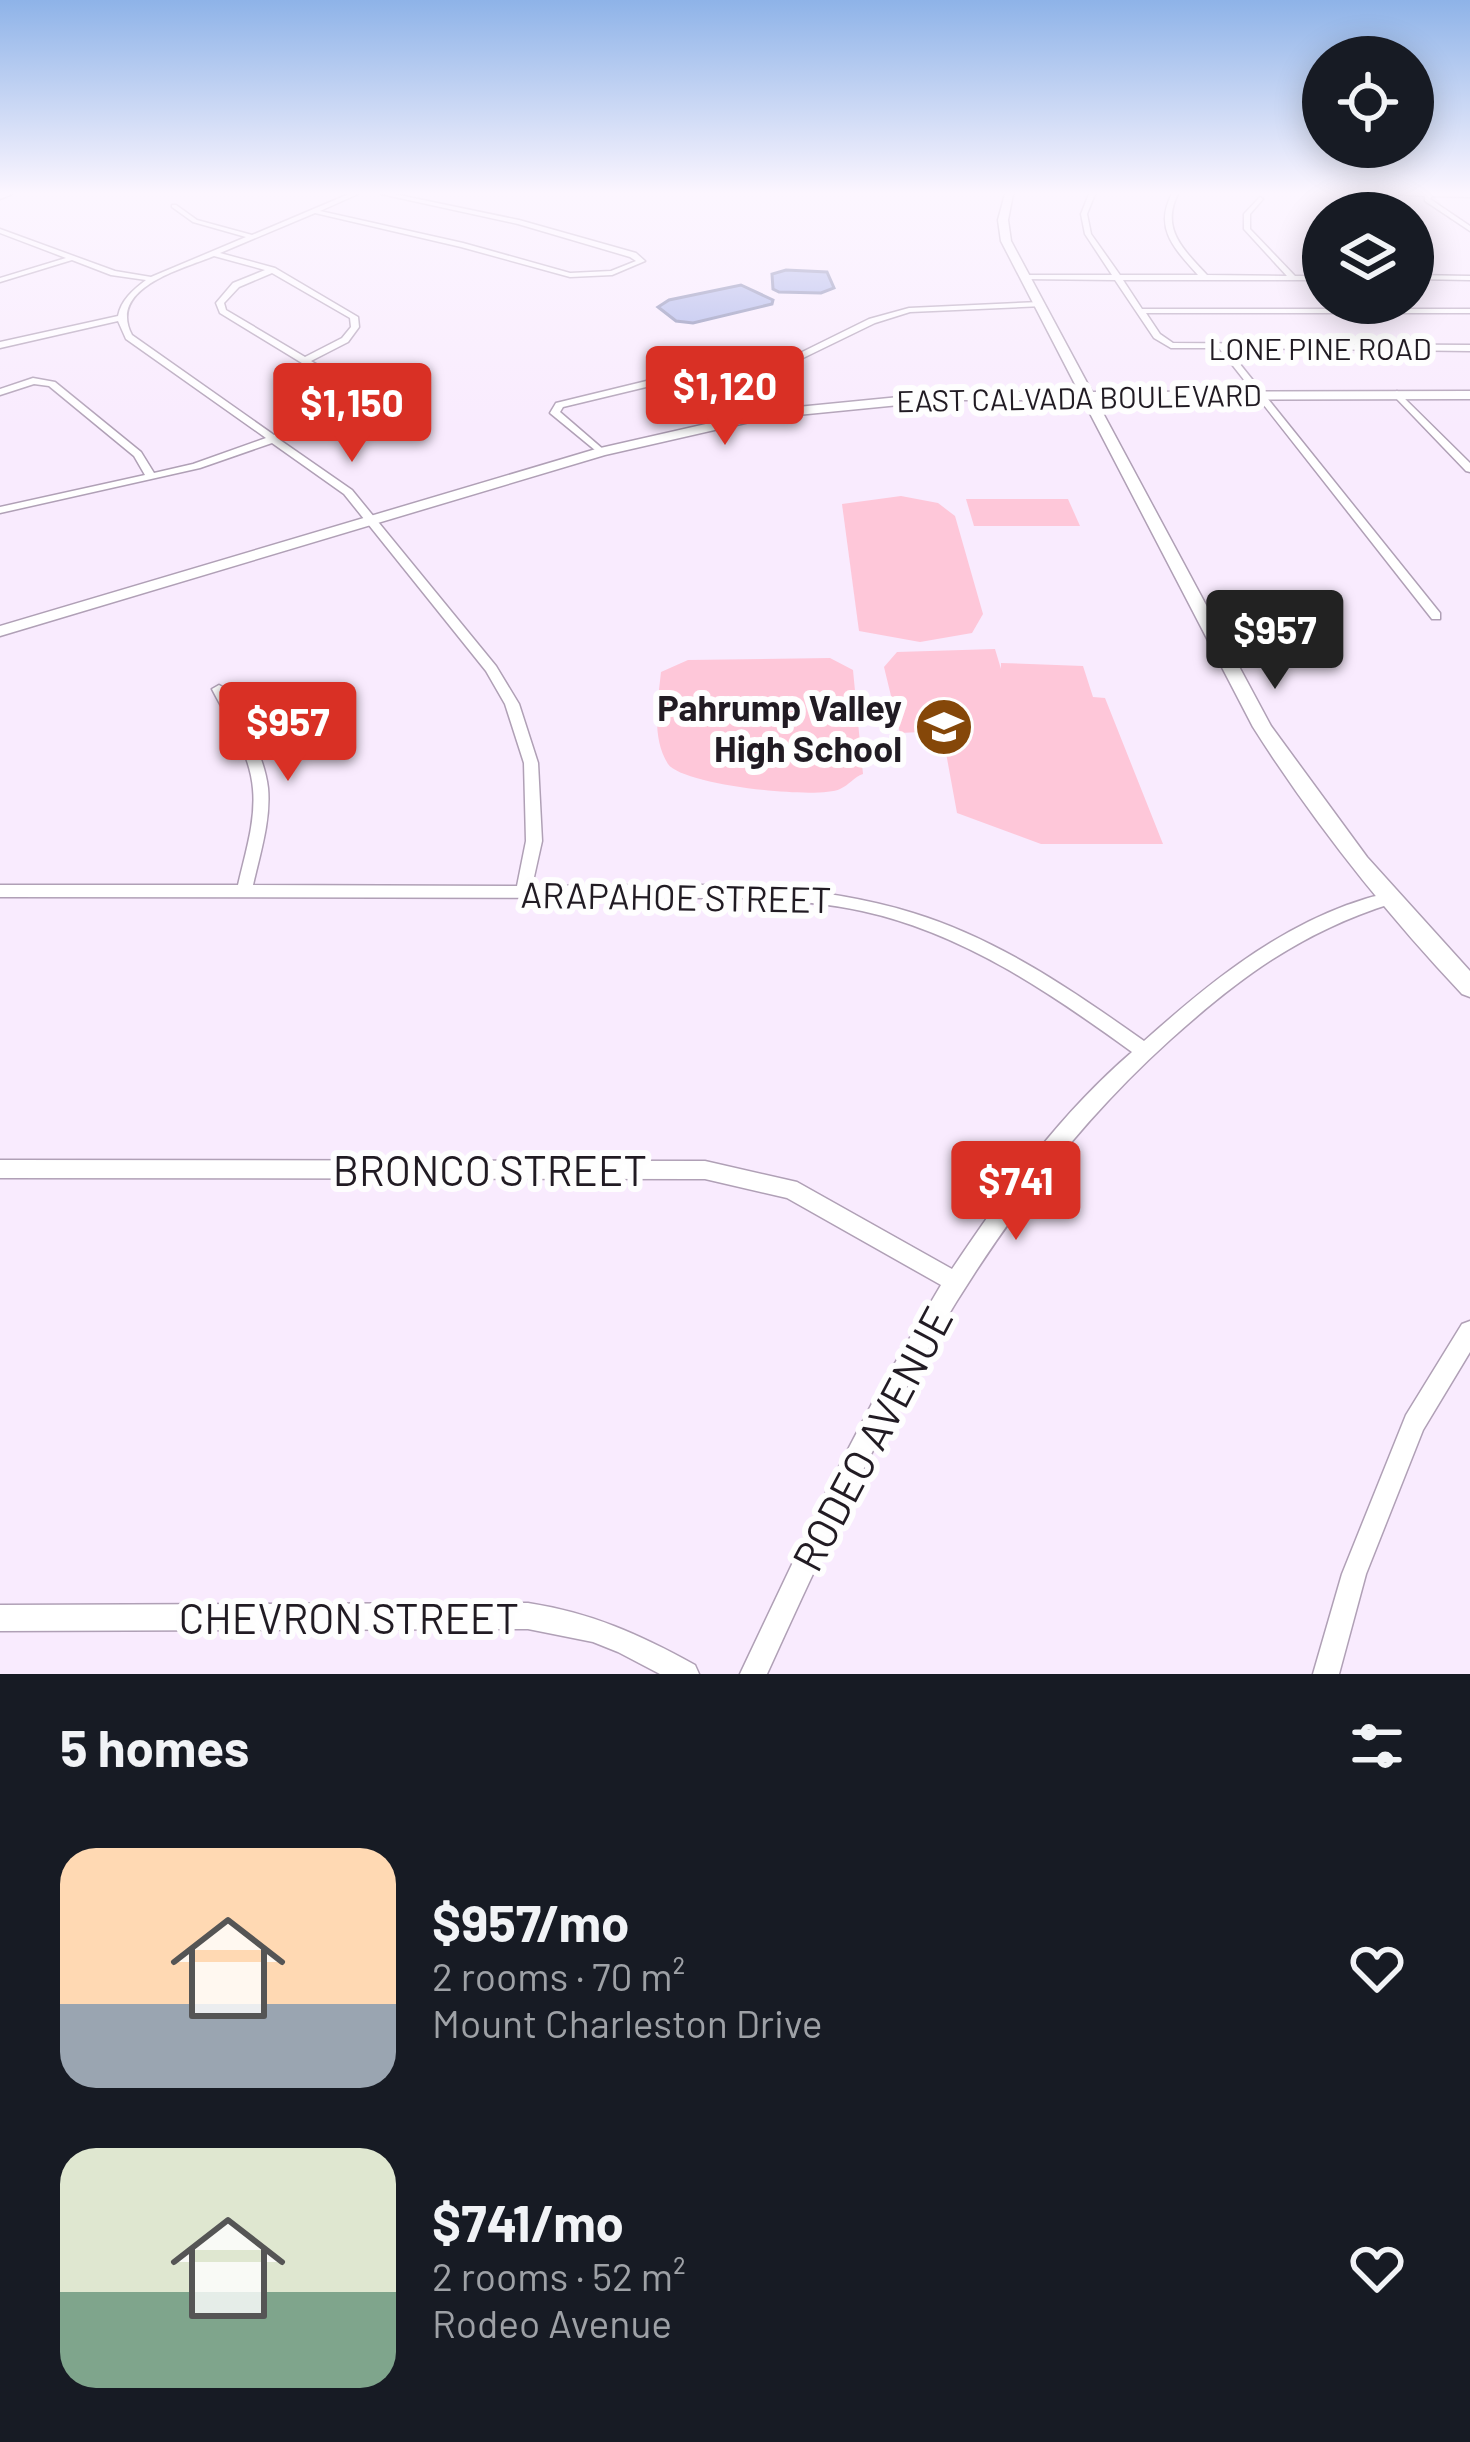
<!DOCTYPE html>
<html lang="en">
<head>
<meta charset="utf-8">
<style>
  :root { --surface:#171b24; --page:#242831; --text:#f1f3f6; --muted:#9ea1a6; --accent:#d93025 }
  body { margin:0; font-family:Barlow,sans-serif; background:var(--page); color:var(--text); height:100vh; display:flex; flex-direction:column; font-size:45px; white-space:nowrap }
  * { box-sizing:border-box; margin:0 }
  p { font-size:39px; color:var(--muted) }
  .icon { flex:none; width:66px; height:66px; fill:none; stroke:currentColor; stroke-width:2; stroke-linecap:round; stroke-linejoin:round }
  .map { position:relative; height:1674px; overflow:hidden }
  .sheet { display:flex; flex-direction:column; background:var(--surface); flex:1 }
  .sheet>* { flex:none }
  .buttons { position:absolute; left:1302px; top:36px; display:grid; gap:24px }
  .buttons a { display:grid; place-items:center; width:132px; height:132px; border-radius:50%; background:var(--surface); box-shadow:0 6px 30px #0003; font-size:60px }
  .price { position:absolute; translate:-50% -102px; padding:0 27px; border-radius:12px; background:var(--accent); color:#fff; font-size:39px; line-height:78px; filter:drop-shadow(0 3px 6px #0008) }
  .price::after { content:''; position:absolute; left:50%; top:72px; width:36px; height:27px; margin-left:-18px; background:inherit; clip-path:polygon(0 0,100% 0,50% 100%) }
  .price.on { background:#222; color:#fff }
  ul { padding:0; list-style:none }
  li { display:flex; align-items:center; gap:36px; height:300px; padding:0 60px }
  li span { display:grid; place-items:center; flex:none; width:336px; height:240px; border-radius:36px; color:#555 }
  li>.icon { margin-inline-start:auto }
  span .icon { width:144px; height:144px; fill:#fffc; stroke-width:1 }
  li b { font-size:51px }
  h2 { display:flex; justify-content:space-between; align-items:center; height:144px; padding:0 60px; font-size:51px }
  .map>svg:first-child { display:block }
</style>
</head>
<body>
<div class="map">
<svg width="1470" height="1674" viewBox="0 0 1470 1674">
  <rect width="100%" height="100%" fill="#f9ebfe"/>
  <g fill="#fec7d9">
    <path d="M901,496L938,503L955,516L983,614L972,633L920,642L859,631L842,504Z"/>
    <path d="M966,499H1068L1080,526H974Z"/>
    <path d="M995,649L1001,669V663L1083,666L1093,697L1105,698L1163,844H1041L957,813L942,731L900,733L884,667L897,652Z"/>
    <path d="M830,658L853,670L863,774C854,777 849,785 840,789C817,800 682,785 668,764C651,737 658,701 661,672L688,660Z"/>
  </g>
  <g fill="#a7b1e8" stroke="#7f84ad" stroke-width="3">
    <path d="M786,270L827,272L834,288L821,293L779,292L773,289L772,274Z"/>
    <path d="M741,285L773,300L772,304L693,323L676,321L658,307L669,300Z"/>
  </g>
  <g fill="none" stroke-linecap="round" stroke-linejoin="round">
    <g stroke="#b0a0b6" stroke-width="3">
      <g id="street">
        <path d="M349,194H358L320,211L463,243L570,273L611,271L636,261L630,257L518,224L381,194H394L519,220L636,253L645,261L612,275L570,277L461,247L315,213L220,253L275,268L358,317L359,327L348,342L311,361L362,392L371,401L367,408L280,440L352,490L496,666L519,704L538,763L542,841L532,886C659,886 791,875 913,913C998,939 1072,990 1144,1041C1206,986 1269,934 1347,905C1362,900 1378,893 1393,895L1395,899L1393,903C1301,932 1240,977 1170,1040C979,1212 871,1445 767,1674H740L831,1482L878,1392L941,1285L787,1198L705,1179L0,1178V1160L705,1161L797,1182L952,1269C1004,1191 1061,1113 1132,1052C1049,992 963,933 862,911C825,903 788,901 751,898L0,897V885H238C245,854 256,821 253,789C250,753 228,720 212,689L219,685L226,689C242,720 264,753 268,788C271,820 260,854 253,885L517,886L526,841L524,763L505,704L486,671L344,494L272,443L200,468L0,513V507L145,475L134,456L49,386L34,384L0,395V389L33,378L55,382L141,452L154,473L193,464L266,438L126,339L118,321L0,348V342L118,316C121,300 133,290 146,280L111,275L72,260L0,282V278L66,258L0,233V229L115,271L151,277L246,237L193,222L172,207V205H176L197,220L252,235ZM214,256L265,270L233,283L216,303L220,313L356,396L361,401L358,406L274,435L132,335C107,288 182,269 214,256ZM272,273L350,318L351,327L342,338L305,357L226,310L224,303L239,287Z"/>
        <path d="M1089,194H1095L1087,214L1091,234L1120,275H1198C1176,250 1153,229 1172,194H1178C1160,229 1184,250 1207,275L1287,276L1244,229V214L1260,197L1263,199L1250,214V229L1295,276H1323V280H1123L1142,309H1470V313H1146L1160,334L1173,343L1470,345V351L1227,348L1440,613V619H1432L1219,348H1171L1154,338L1115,280L1023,279L1026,275H1112L1085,234L1081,214Z"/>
        <path d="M1390,194H1470V197L1432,196L1430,199L1470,226V231L1425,201V196Z"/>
        <path d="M1413,275L1470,276V280L1413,279Z"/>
        <path d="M1040,302H1043V306L910,312L875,323L801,359L667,382L563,407L560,412L604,450L606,452L601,455L550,413L556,403L667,376L796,355L869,319L909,308Z"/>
        <path d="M1397,391L1470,463V472L1466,471L1394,396L1392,394Z"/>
        <path d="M1470,1321V1352L1423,1430L1366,1574L1339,1674H1313L1342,1574L1406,1415L1462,1324Z"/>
        <path d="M528,1603C592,1613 639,1634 695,1665L699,1674H660L618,1652L593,1642L528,1629L0,1631V1605Z"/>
      </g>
    </g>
    <g stroke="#b0a0b6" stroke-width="3">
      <g id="secondary">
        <path d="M0,194H12L0,199Z"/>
        <path d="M1005,194H1013L1008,220L1011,241L1092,392L1470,391V399L1096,400L1271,726L1367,857L1470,971V997L1462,994C1384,911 1314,823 1253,727L1083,400H950L767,418L605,455L0,636V626L596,449L767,410L950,392H1079L1001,241L998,220Z"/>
      </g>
    </g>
    <use href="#street" fill="#fff" fill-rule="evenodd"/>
    <use href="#secondary" fill="#fff" fill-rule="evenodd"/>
  </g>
  <linearGradient id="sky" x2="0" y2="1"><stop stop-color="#8eb3e8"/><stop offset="0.45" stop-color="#fcf6ff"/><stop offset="1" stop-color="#fcf6ff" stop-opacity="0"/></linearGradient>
  <rect width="1470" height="429" fill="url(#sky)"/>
  <defs>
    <g id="school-disc" transform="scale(3)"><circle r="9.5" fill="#854709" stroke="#fefefe"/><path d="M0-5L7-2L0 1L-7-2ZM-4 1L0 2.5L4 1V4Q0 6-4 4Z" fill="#fff"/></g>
  </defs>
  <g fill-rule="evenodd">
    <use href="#school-disc" x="944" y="727"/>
  </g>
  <g text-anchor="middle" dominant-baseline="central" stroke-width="12" stroke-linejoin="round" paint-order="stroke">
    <g font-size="30" fill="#211b23" stroke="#fefefe">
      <text x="1320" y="348">LONE PINE ROAD</text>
      <text transform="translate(1079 397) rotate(-1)">EAST CALVADA BOULEVARD</text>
    </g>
    <g font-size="36" font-weight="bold" fill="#211b23" stroke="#fefefe" text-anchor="end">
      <text x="902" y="706">Pahrump Valley<tspan x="902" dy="41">High School</tspan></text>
    </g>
    <g font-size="36" fill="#211b23" stroke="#fefefe">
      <text transform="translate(676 896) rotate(1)">ARAPAHOE STREET</text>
    </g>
    <g font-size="42" fill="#211b23" stroke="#fefefe">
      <text x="490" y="1169">BRONCO STREET</text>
      <text transform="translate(871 1438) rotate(-62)">RODEO AVENUE</text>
      <text x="349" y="1617">CHEVRON STREET</text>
    </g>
  </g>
</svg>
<div class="buttons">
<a><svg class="icon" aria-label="locate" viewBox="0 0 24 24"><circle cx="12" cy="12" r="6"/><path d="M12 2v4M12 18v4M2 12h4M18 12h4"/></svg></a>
<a><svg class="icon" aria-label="layers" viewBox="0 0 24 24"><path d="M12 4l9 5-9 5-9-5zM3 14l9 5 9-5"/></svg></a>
</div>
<b class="price" style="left:725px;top:448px">$1,120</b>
<b class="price" style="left:352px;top:465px">$1,150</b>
<b class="price on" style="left:1275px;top:692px">$957</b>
<b class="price" style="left:288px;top:784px">$957</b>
<b class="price" style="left:1016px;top:1243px">$741</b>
</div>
<section class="sheet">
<h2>5 homes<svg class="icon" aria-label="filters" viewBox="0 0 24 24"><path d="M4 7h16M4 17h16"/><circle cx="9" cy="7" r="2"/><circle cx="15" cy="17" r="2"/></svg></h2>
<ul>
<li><span style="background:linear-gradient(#ffd9b3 65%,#9aa5b1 0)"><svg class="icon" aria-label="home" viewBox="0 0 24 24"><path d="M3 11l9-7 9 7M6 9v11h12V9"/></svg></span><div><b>$957/mo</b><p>2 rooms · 70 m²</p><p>Mount Charleston Drive</p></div><svg class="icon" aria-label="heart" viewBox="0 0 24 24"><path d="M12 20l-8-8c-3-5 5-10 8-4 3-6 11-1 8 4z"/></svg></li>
<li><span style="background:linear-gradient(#dfe7d0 60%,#7fa58c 0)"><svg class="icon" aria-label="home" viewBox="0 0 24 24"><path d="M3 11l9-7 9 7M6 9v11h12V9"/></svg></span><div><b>$741/mo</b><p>2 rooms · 52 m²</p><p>Rodeo Avenue</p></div><svg class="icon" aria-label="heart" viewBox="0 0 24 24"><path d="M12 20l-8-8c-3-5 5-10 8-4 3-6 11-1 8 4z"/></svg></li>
</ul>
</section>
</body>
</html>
